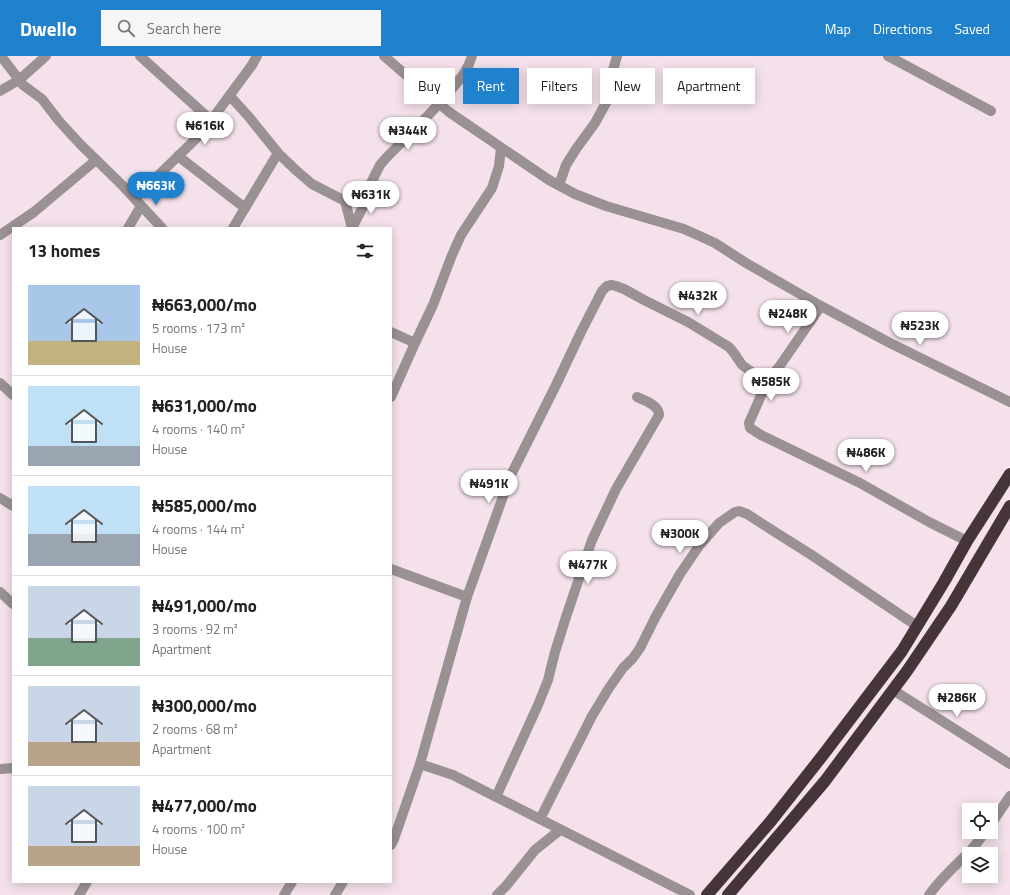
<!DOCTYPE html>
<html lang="en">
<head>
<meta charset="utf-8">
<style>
  :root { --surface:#fff; --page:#f6f6f6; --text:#222; --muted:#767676; --line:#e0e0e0; --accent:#2081cc }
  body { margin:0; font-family:"Titillium Web",sans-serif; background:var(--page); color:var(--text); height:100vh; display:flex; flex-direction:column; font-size:15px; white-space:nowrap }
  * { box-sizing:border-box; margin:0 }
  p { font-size:13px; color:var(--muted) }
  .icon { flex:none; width:22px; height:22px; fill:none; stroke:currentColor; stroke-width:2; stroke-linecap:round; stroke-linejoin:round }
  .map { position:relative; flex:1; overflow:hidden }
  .panel { position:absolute; left:12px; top:171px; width:380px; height:656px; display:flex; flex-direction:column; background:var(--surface); border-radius:0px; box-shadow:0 2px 10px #0003 }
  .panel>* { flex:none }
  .hud { position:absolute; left:404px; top:12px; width:380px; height:36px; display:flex; gap:8px }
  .buttons { position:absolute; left:962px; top:747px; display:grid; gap:8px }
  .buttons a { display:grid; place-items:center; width:36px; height:36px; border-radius:0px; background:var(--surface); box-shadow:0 2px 10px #0003; font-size:20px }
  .price { position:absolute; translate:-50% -34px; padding:0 9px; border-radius:14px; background:#fff; color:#222; font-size:13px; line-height:26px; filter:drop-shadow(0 1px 2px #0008) }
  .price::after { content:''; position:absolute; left:50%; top:24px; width:12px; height:9px; margin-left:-6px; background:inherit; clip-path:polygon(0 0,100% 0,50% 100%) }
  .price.active { background:var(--accent); color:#fff }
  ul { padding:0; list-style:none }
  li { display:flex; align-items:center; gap:12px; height:100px; padding:0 16px }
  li+li { border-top:1px solid var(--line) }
  li span { display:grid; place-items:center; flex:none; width:112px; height:80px; border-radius:0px; color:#555 }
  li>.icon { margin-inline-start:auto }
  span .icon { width:48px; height:48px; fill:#fffc; stroke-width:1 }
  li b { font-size:17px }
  h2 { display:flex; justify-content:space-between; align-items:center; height:48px; padding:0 16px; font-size:17px }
  .pill { padding:0 14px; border-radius:0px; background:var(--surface); box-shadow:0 2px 10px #0003; font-size:14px; line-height:36px }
  .pill.active { background:var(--accent); color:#fff }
  header { display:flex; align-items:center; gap:24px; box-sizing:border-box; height:56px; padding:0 20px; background:var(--accent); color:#fff }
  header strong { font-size:19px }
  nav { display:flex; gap:22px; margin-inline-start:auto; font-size:14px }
  .search { width:280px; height:36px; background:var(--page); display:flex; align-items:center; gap:10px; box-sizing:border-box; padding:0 14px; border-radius:0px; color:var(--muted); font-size:15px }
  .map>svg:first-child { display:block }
</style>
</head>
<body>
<header>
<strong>Dwello</strong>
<div class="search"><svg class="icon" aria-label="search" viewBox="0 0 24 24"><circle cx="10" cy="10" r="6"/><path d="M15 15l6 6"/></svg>Search here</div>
<nav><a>Map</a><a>Directions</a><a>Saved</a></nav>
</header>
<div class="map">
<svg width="1010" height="839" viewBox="0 0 1010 839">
  <rect width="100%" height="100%" fill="#f4e1eb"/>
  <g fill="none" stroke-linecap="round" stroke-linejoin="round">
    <g stroke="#9a9193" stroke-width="10">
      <path d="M1,0L23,29L42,43L59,65L80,88L122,129L162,172"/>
      <path d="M140,0L203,57L210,63V66"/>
      <path d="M384,0L449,56L549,124L575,138L606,150L684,173L715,187L746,207L821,250L890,287L1010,346"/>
      <path d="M888,0L991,55"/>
      <path d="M0,35L19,24L46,0"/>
      <path d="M230,40L249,61L278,97L298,116L312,128L345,145"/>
      <path d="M178,100L245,152"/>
      <path d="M559,129L566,109L576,93L595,67L607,45L610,25L617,0"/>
      <path d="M135,142L207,72L210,66L252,9L257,0"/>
      <path d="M128,172L141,150"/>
      <path d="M233,172L278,97"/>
      <path d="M352,172L362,153L371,127L380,109L387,101C409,79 431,58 451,34C460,23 468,14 472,0"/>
      <path d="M352,172L345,145L367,137"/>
      <path d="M0,179L34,156L96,104"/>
      <path d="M391,276L415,287L433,249L452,199L461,179L492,132L499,110L501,92"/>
      <path d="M767,320L763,335L749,367L750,372L761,379L860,427L929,466L967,485"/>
      <path d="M0,327L13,339"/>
      <path d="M391,341L415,287"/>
      <path d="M0,442L13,450"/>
      <path d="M391,513L467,541"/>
      <path d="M0,536L13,548"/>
      <path d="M893,634L1010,708"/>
      <path d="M420,708L467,541L510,421L556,329L581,276L602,235L607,230L612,229L616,230L624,233L644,244L688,266L729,291L734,297L742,309L752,316L759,319L767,320L772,319L779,311L821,250"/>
      <path d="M0,713L13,712"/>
      <path d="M496,741L538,649L548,624L555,596L566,561L592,484L616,433L659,359C659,349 645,345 637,341"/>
      <path d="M540,763L592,660L609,632L623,612L633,602L640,592L656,560L680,518L699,490L719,467L735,456L739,455L747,458L775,476L810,498L917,570"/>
      <path d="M991,768L1010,740"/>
      <path d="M391,789L394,783L420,708L453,719L690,839"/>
      <path d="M79,839L87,826"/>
      <path d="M284,839L292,826"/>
      <path d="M335,839L343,826"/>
      <path d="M497,839L506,830L535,794L560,774"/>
      <path d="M929,839C940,823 956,809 970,795C975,790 980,783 985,776"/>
    </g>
    <g stroke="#453438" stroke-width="12">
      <path d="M707,839L771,765L823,699L902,595L944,526L967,485L1010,418"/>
      <path d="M728,839L825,725L907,615L951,550L1010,450"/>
    </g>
  </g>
</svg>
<div class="buttons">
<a><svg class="icon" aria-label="locate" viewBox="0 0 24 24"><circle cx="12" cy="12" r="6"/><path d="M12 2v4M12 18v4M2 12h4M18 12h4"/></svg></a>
<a><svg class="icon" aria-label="layers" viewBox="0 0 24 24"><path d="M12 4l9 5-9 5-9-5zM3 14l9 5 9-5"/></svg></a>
</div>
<b class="price" style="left:205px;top:90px">₦616K</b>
<b class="price" style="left:408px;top:95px">₦344K</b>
<b class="price active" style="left:156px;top:150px">₦663K</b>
<b class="price" style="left:371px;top:159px">₦631K</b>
<b class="price" style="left:698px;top:260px">₦432K</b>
<b class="price" style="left:788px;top:278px">₦248K</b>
<b class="price" style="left:920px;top:290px">₦523K</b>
<b class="price" style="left:771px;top:346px">₦585K</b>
<b class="price" style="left:866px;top:417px">₦486K</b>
<b class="price" style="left:489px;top:448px">₦491K</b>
<b class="price" style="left:680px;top:498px">₦300K</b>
<b class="price" style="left:588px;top:529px">₦477K</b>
<b class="price" style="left:957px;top:662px">₦286K</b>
<div class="hud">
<a class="pill">Buy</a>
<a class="pill active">Rent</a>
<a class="pill">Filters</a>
<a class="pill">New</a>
<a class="pill">Apartment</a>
</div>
<section class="panel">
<h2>13 homes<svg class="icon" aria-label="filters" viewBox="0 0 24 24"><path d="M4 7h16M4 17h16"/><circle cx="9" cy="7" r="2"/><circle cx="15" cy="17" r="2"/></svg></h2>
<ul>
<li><span style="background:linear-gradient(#a9c7e8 70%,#c2b280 0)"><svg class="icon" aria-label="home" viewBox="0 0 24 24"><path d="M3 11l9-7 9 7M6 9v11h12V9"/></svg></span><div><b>₦663,000/mo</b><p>5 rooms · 173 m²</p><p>House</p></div></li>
<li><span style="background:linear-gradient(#bfe0f5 75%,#9aa5b1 0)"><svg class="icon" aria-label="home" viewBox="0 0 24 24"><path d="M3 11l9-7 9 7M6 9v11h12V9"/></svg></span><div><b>₦631,000/mo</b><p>4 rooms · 140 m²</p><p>House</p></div></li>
<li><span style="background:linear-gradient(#bfe0f5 60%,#9aa5b1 0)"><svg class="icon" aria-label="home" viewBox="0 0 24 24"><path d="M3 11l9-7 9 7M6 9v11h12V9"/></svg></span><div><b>₦585,000/mo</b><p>4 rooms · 144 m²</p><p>House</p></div></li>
<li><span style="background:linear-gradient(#c9d6e8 65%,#7fa58c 0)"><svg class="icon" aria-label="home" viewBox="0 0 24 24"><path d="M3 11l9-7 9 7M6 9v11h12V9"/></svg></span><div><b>₦491,000/mo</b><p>3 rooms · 92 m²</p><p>Apartment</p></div></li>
<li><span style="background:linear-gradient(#c9d6e8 70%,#b9a48a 0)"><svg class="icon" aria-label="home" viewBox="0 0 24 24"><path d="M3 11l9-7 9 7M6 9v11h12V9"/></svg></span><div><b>₦300,000/mo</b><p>2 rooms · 68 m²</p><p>Apartment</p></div></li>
<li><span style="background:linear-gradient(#c9d6e8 75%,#b9a48a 0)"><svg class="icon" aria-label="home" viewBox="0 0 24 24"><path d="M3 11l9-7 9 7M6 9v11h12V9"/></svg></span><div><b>₦477,000/mo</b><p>4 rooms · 100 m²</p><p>House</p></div></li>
</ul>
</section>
</div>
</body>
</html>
